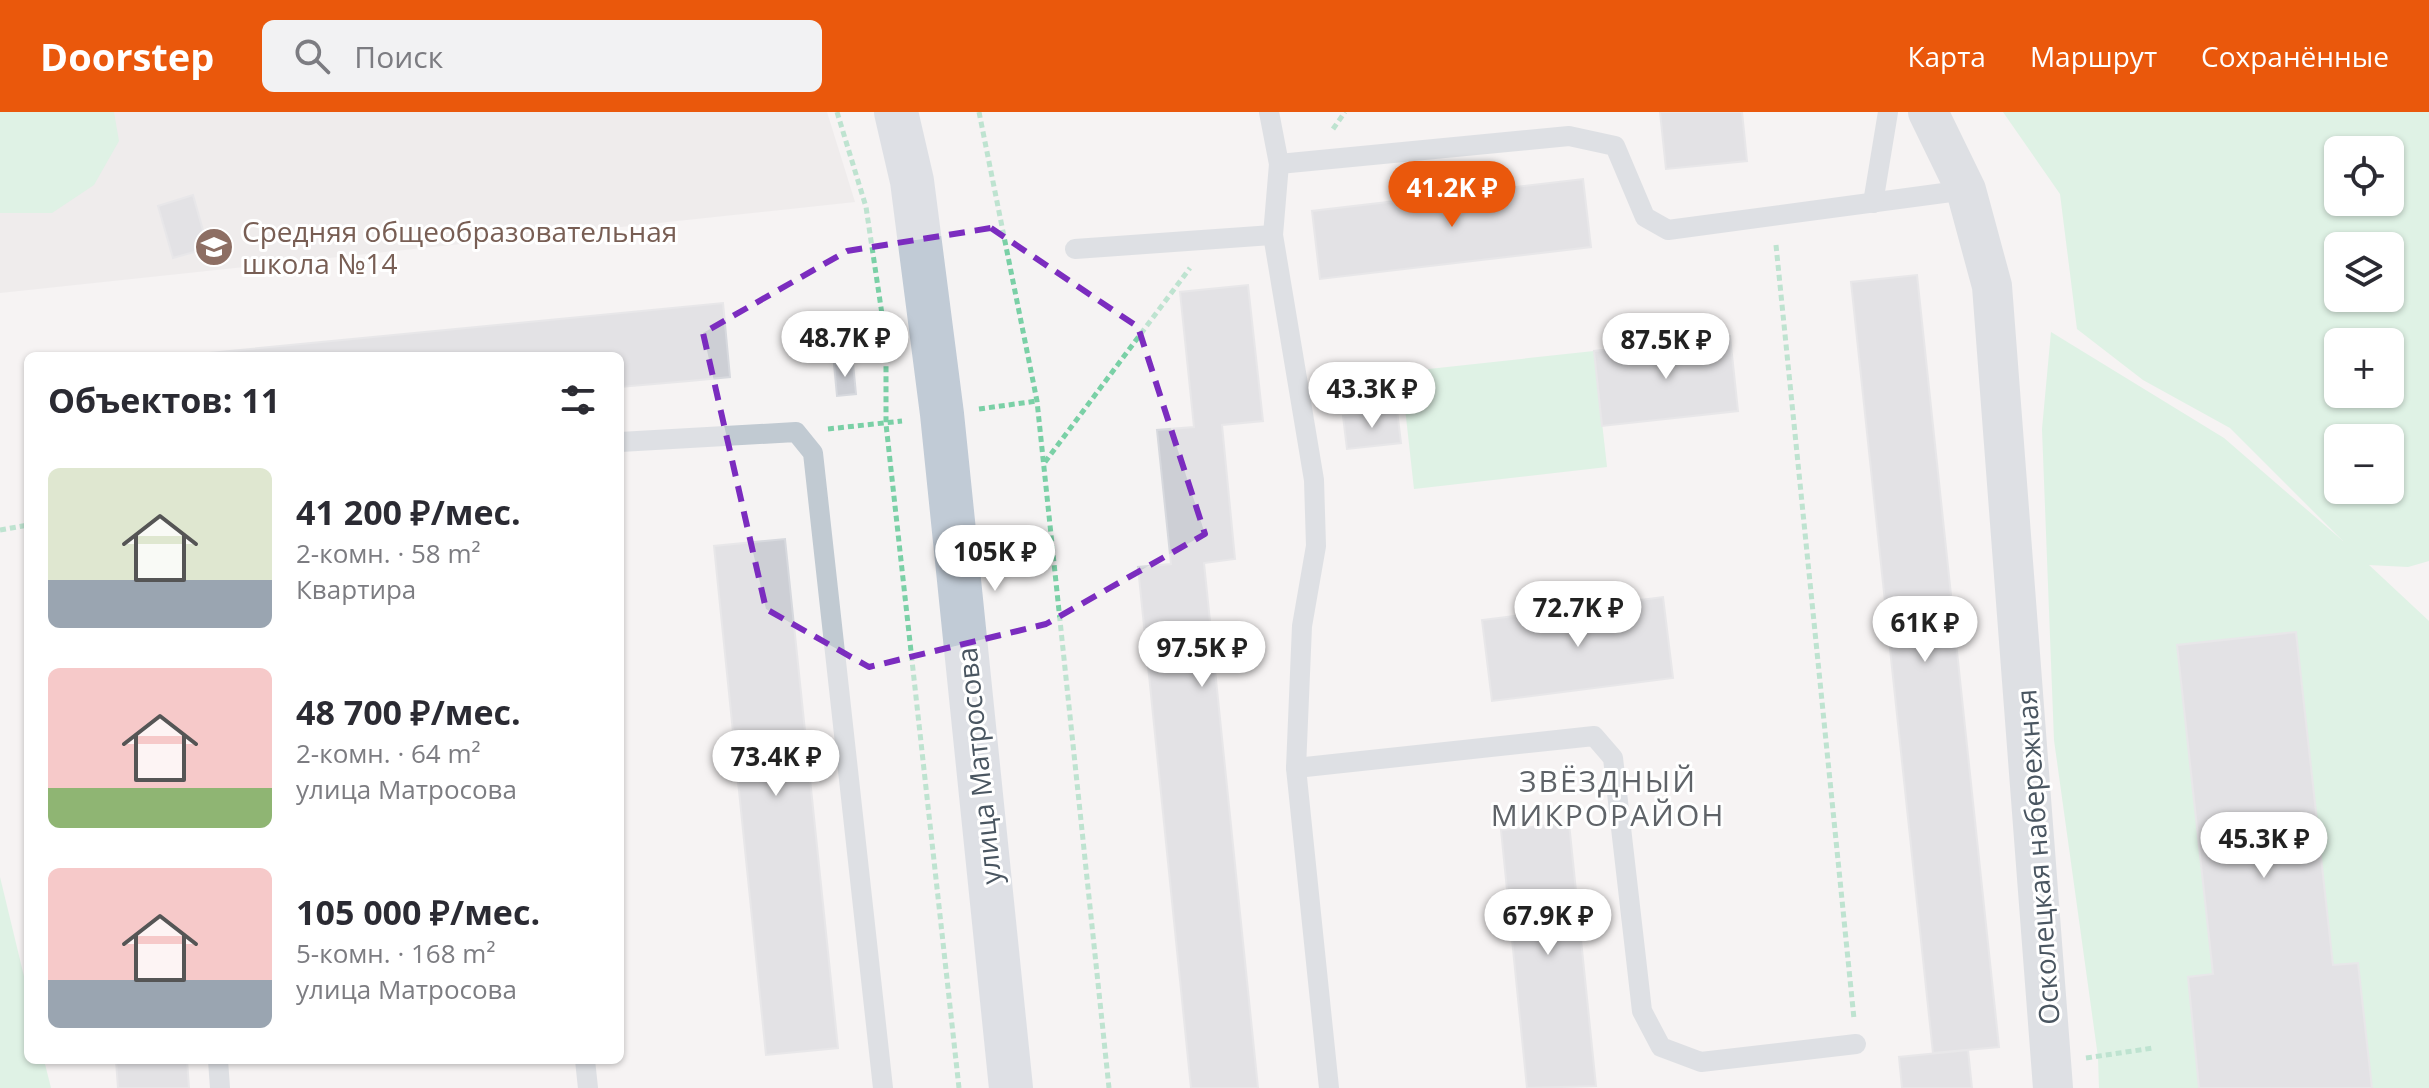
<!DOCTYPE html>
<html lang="ru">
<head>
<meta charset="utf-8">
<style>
  :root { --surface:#fff; --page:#f2f2f3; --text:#2b2b33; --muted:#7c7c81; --accent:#ea580c }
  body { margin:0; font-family:"Open Sans",sans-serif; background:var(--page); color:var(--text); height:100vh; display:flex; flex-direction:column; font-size:30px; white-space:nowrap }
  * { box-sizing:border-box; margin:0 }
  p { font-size:26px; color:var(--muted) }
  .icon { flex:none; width:44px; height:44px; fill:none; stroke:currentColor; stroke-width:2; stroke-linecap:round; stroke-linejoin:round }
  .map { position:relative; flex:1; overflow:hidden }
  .side { position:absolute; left:24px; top:240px; width:600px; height:712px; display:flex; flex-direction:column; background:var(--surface); border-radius:12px; box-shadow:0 2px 6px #0004 }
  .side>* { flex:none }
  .fabs { position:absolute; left:2324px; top:24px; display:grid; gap:16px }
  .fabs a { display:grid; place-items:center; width:80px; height:80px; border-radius:12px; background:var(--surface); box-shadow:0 2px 6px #0004; font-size:40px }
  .price { position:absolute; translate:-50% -68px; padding:0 18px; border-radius:28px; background:#fff; color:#222; font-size:26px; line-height:52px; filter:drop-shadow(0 2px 4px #0008) }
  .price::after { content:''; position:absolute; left:50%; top:48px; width:24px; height:18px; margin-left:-12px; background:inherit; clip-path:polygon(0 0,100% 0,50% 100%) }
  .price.active { background:var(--accent); color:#fff }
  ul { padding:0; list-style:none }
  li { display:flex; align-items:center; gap:24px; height:200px; padding:0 24px }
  li span { display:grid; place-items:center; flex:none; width:224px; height:160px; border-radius:12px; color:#555 }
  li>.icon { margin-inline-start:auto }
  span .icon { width:96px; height:96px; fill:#fffc; stroke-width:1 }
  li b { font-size:34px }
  h2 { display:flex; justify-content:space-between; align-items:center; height:96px; padding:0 24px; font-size:34px }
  header { display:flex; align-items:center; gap:48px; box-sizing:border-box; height:112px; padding:0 40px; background:var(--accent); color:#fff }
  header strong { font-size:38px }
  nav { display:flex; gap:44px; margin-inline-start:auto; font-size:28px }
  .search { width:560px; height:72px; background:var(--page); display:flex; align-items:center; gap:20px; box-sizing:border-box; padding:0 28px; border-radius:12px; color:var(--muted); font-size:30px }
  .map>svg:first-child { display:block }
</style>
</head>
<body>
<header>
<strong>Doorstep</strong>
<div class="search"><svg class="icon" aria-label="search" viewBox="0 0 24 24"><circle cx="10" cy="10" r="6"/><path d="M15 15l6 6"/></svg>Поиск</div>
<nav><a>Карта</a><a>Маршрут</a><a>Сохранённые</a></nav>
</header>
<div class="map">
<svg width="2429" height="976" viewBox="0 0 2429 976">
  <rect width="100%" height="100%" fill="#f5f3f3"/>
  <path fill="#e6e4e5" d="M0,0H827L855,90L0,181Z"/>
  <g fill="#c3f1d5" fill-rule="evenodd">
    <path d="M0,0H114L119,29L94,73L52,101H0Z"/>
    <path d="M2003,0H2429V449L2408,455L2369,453L2429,509V976H2099L2098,945L2054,628L2042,317L2051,220L2224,326L2343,429L2230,316L2143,268L2077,217L2060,82ZM2338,38H2390V90H2338ZM2338,134H2390V186H2338ZM2338,230H2390V282H2338ZM2338,326H2390V378H2338Z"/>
    <path d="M1594,239L1607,355L1414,377L1401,260Z"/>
    <path d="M0,765L28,881V948H44L51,976H0Z"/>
  </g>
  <g fill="#cdcfd5" stroke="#d7d9de" stroke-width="2">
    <path d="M1660,0H1742L1747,49L1666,57Z"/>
    <path d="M1583,67L1591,135L1320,167L1312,99Z"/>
    <path d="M193,83L208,136L173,146L158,94Z"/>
    <path d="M1917,163L1999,935L1933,941L1851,170Z"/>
    <path d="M1248,173L1263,309L1222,313L1235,447L1204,451L1258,976H1191L1138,455L1171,452L1157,318L1194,315L1180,180Z"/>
    <path d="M723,191L730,265L689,269L620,275V244H178Z"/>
    <path d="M1730,224L1738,299L1602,314L1594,239Z"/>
    <path d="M853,251L856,282L837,284L834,252Z"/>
    <path d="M1397,298L1401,331L1347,337L1343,304Z"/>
    <path d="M785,427L838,936L766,943L714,434Z"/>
    <path d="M1663,485L1673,566L1492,589L1482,508Z"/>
    <path d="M2296,520L2333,853L2358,851L2372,976H2199L2188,865L2213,862L2177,533Z"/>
    <path d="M1569,711L1596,974L1527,976L1501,718Z"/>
    <path d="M1968,938L1972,976H1902L1899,945Z"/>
    <path d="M116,948H187L189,976H118Z"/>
  </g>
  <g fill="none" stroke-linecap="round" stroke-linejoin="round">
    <g stroke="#7ad0a6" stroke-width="5" stroke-dasharray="6 4" stroke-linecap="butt">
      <path d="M837,0L866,95L886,229V312L959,976"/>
      <path d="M979,0L1037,289L1109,976"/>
      <path d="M1333,17L1345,0"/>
      <path d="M1776,133L1854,907"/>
      <path d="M979,297L1037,289"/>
      <path d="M828,317L902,309"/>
      <path d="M1045,350L1190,156"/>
      <path d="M0,418L28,413"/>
      <path d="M2086,946L2153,936"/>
    </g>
    <g stroke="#c1cad2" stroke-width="20">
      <path d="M1269,0L1279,52L1273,123L1314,368L1316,434L1302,514L1296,656L1329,976"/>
      <path d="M1279,52L1569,24L1615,34L1645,105L1668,118L1966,78"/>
      <path d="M1873,91L1888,0"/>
      <path d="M1075,137L1273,123"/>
      <path d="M620,330L796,320L813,341L883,976"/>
      <path d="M1296,656L1594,624L1613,646L1642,899L1661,935L1701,950L1856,932"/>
      <path d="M218,948L220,976"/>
      <path d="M585,948L588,976"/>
    </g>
    <path stroke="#c1cad2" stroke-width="40" d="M1928,0L1966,78L1992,174L2053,976"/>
    <path stroke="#c1cbd6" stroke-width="44" d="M896,0L912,69L942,302L1011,976"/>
  </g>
  <path d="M0 0H2429V976H0ZM991,116L1138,215L1205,422L1046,512L869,555L766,497L703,221L847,139Z" fill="#f5f3f3" fill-opacity=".55" fill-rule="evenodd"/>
  <path fill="none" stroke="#7b2cbf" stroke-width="6" stroke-dasharray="16 10" stroke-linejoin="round" d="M991,116L1138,215L1205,422L1046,512L869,555L766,497L703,221L847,139Z"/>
  <defs>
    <g id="school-disc" transform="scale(2)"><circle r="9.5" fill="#8d6e63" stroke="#fff"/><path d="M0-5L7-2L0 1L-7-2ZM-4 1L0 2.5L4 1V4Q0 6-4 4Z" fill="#fff"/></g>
  </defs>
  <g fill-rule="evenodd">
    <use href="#school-disc" x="214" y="135"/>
  </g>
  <g text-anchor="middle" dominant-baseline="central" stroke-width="6" stroke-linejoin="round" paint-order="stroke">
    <g font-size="28" fill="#785e54" stroke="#fff" text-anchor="start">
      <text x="242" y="119">Средняя общеобразовательная<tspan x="242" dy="32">школа №14</tspan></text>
    </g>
    <g font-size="28" fill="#4a5661" stroke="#fff">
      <text transform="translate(978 654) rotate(-96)">улица Матросова</text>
      <text transform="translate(2037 745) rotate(-94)">Осколецкая набережная</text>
    </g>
    <g font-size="30" letter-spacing="2" fill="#5f6368" stroke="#fff">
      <text x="1608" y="668">ЗВЁЗДНЫЙ<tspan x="1608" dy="34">МИКРОРАЙОН</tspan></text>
    </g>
  </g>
</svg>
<div class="fabs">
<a><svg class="icon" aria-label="locate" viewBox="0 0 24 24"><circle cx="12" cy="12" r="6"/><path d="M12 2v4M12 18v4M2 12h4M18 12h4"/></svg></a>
<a><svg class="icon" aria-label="layers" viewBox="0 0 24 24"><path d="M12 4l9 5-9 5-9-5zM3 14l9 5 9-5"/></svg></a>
<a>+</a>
<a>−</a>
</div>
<b class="price active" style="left:1452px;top:117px">41.2K ₽</b>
<b class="price" style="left:845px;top:267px">48.7K ₽</b>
<b class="price" style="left:1666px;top:269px">87.5K ₽</b>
<b class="price" style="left:1372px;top:318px">43.3K ₽</b>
<b class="price" style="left:995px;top:481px">105K ₽</b>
<b class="price" style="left:1578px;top:537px">72.7K ₽</b>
<b class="price" style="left:1925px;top:552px">61K ₽</b>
<b class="price" style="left:1202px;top:577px">97.5K ₽</b>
<b class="price" style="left:776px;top:686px">73.4K ₽</b>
<b class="price" style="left:2264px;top:768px">45.3K ₽</b>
<b class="price" style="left:1548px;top:845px">67.9K ₽</b>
<section class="side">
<h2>Объектов: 11<svg class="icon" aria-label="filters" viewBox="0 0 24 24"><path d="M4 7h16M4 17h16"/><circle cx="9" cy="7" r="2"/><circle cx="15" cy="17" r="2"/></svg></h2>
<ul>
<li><span style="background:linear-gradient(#dfe7d0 70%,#9aa5b1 0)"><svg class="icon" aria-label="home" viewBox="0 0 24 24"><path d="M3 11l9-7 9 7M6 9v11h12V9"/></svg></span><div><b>41 200 ₽/мес.</b><p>2-комн. · 58 m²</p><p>Квартира</p></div></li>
<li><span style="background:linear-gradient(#f6c9c9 75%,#8fb573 0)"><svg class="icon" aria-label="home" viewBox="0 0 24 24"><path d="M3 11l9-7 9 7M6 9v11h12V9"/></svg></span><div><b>48 700 ₽/мес.</b><p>2-комн. · 64 m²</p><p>улица Матросова</p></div></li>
<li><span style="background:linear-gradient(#f6c9c9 70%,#9aa5b1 0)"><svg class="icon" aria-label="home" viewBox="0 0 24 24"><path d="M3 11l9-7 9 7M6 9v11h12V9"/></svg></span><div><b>105 000 ₽/мес.</b><p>5-комн. · 168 m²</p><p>улица Матросова</p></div></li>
</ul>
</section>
</div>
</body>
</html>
